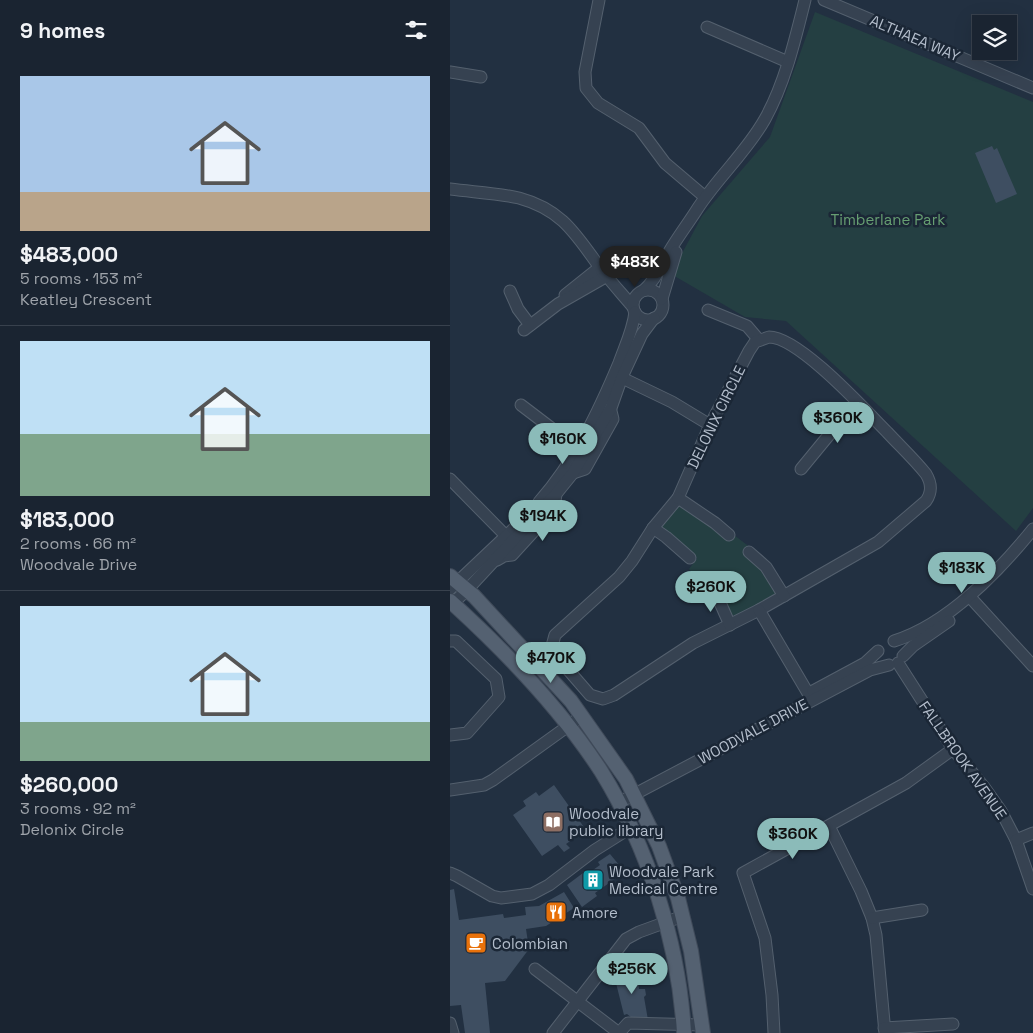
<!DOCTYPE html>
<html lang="en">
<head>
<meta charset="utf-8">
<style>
  :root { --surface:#1a2431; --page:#27303d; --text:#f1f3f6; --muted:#9fa4ab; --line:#38414d; --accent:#8bbbb9 }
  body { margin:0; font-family:"Space Grotesk",sans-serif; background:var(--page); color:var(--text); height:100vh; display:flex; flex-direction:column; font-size:19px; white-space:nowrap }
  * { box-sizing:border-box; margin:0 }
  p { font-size:16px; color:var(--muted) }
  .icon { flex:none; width:28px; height:28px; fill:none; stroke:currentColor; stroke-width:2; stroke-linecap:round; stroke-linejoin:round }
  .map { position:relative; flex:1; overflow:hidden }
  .side { display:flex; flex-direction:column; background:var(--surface); width:450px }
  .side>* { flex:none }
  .fabs { position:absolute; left:522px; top:15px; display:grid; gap:10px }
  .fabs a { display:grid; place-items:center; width:45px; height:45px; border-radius:0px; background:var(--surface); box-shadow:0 5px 20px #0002,0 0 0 1px var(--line); font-size:25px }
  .price { position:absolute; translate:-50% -42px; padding:0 11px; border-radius:18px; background:var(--accent); color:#111; font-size:16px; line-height:32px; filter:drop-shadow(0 1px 2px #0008) }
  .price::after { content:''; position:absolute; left:50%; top:30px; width:15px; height:11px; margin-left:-8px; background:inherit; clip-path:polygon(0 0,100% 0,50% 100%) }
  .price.current { background:#222; color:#fff }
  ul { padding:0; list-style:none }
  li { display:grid; align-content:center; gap:10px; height:265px; padding:0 20px }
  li+li { border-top:1px solid var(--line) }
  li span { display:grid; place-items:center; height:155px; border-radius:0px; color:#555 }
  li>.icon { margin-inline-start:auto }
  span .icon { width:90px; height:90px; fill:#fffc; stroke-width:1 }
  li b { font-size:21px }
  h2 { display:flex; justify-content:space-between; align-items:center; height:60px; padding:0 20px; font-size:21px }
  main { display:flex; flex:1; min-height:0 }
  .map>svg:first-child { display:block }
</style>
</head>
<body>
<main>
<section class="side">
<h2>9 homes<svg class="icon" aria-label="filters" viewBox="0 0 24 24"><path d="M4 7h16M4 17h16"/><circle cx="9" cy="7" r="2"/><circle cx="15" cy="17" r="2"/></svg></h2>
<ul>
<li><span style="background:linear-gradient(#a9c7e8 75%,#b9a48a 0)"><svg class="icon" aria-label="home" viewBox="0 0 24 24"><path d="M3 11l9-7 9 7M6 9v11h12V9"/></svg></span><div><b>$483,000</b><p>5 rooms · 153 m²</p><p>Keatley Crescent</p></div></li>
<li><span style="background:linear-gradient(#bfe0f5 60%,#7fa58c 0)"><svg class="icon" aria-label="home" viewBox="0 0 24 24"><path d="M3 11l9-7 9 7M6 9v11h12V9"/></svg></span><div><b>$183,000</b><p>2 rooms · 66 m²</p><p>Woodvale Drive</p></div></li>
<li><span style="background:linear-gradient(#bfe0f5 75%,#7fa58c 0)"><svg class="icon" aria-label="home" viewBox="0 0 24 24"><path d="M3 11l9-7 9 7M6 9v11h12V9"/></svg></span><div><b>$260,000</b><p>3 rooms · 92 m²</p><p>Delonix Circle</p></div></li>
</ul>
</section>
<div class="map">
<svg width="583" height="1033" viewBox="0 0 583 1033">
  <rect width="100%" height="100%" fill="#223041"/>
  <g fill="#243f42">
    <path d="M365,12L583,102V508L566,531L336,321L295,317L221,274L252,216L320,137Z"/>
    <path d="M226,507H230L284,535L301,548L311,569L325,590L324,596L288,616L282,615L266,587L257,590L239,569L247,558L212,531L210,525Z"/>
  </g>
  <g fill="#3e4e61">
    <path d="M542,146L544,150L547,148L567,194L546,203L525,153Z"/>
    <path d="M104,785L136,830L116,844L120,848L114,852L108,845L92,856L63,815L76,806L73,801L86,792L89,796Z"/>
    <path d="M160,854L170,866L169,876L145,893L147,896L132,907L117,885L133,873L136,875L150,865L148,862Z"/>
    <path d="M4,889L9,920L53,914L54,918L76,915L75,907L89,906L114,892L124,908L96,926L76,929L79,949L55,981L35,983L40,1033H15L11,1005L0,1006V890Z"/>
    <path d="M187,969L189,989H195L196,995L194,997L198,1020L182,1018L177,1014L174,1015L166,983L172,981L169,972Z"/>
  </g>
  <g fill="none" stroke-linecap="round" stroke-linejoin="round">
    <path stroke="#384556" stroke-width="11" stroke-dasharray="11 5.5" stroke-linecap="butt" d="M152,970L166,977L199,972"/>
    <g stroke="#54606e" stroke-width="13">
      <g id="minor">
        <path d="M149,0L135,72L136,88L148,103L189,128L215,163L255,197"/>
        <path d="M374,0L583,88"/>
        <path d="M257,27L338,62"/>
        <path d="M0,72L31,77"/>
        <path d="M0,189C22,192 47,193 69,198C113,210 126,235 151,269C161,282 172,294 183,307"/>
        <path d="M194,290C206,280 210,266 219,252C227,238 237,225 246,211C266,179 296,153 315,119C335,83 345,40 355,0"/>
        <circle cx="198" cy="305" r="15"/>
        <path d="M60,291L68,309L80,325"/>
        <path d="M115,295L150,267"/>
        <path d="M212,299L226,252"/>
        <path d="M258,310L297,326L309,340"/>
        <path d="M74,330L108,304L157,276"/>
        <path d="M319,337C349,337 415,410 437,432C450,446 464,459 476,474C482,484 482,492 476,501L428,542L309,610L243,643L164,695L153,699L140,695L107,657L102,646L105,635L169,577L182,561L203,528L228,498L260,425L299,351L305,342Z"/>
        <path d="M166,375L222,402L260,425"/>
        <path d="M71,405L134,453"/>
        <path d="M351,469L379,435L409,404"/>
        <path d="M123,473L135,469L163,419L161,411"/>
        <path d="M0,479L61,541"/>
        <path d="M228,498L265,523L279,535"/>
        <path d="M89,502C125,461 148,413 169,363C175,346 183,330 185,312"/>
        <path d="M203,528L216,537L240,558"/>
        <path d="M299,552L316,567L334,596"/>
        <path d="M47,560L54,556L62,555L104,509L106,494"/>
        <path d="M0,589L75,518"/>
        <path d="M264,589L280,625"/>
        <path d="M519,596L583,666"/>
        <path d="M3,603L16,591L106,494L123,473L161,408L172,377L192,334L204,318"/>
        <path d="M309,610L362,700"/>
        <path d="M0,641H6L46,679L49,697L17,733L0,735"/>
        <path d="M444,641C497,625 549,571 583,529"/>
        <path d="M453,656L463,646L499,621"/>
        <path d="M448,663L503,749L534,787L551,811L566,840L583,889"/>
        <path d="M363,691L415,663L428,651"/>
        <path d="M0,790L34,785L43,780L132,716"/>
        <path d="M168,803L420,670L439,665"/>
        <path d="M379,826L411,891L422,918L426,935L435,1033"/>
        <path d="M566,840L583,833"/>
        <path d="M0,873L7,876L42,896L51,898L82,894L99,885L145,850L180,828"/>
        <path d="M422,918L472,910"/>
        <path d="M85,969L169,1033L178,1023L252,1025"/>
        <path d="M0,1023L3,1033"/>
        <path d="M434,1028L503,1024"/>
        <path d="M103,1033L176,939L189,932L233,916"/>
        <path d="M324,1033L322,995L315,938L293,873L456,783L503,749"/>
      </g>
    </g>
    <g stroke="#404b5a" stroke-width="16">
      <g id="major">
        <path d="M0,576L24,596L121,701L176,779L209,846L228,898L241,951L253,1033"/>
        <path d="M0,601C54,650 111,709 151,771C198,847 229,944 234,1033"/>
      </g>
    </g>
    <use href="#minor" stroke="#364251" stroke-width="11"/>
    <use href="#major" stroke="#546171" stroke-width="14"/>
  </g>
  <defs>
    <g id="library-square" transform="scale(1.125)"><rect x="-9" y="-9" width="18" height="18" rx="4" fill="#8d6e63" stroke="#1b2736"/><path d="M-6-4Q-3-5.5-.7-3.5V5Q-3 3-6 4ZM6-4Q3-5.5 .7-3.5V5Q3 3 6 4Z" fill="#fff"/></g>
    <g id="building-square" transform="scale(1.125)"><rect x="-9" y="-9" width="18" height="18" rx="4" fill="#0f9aa8" stroke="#1b2736"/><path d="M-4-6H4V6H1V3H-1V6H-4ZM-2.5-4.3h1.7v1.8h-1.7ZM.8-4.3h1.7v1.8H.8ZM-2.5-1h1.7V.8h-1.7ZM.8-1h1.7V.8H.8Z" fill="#fff"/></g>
    <g id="restaurant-square" transform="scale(1.125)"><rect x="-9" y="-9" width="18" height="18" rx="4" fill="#e8710a" stroke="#1b2736"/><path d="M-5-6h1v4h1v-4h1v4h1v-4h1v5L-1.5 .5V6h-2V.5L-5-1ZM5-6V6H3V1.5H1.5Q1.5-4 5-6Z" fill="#fff"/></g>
    <g id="cafe-square" transform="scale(1.125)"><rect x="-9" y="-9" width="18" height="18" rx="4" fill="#e8710a" stroke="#1b2736"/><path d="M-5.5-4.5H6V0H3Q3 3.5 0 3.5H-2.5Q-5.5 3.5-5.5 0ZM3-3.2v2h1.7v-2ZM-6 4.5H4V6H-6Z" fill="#fff"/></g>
  </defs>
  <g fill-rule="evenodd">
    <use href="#library-square" x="103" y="822"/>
    <use href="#building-square" x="143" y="880"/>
    <use href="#restaurant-square" x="106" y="912"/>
    <use href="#cafe-square" x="26" y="943"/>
  </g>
  <g text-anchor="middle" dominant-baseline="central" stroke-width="5" stroke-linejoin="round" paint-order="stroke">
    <g font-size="15" fill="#b3bdcb" stroke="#1b2736">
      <text transform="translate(465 38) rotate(23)">ALTHAEA WAY</text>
      <text transform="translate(266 417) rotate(-64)">DELONIX CIRCLE</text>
      <text transform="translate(303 731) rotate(-28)">WOODVALE DRIVE</text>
      <text transform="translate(513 760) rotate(55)">FALLBROOK AVENUE</text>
    </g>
    <g font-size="15" fill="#679f72" stroke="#1b2736">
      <text x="438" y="219">Timberlane Park</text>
    </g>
    <g font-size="15" fill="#b3bdcb" stroke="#1b2736" text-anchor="start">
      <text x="119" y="813">Woodvale<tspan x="119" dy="17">public library</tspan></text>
      <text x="159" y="871">Woodvale Park<tspan x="159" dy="17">Medical Centre</tspan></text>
      <text x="122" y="912">Amore</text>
      <text x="42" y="943">Colombian</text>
    </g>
  </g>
</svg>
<div class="fabs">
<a><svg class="icon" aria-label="layers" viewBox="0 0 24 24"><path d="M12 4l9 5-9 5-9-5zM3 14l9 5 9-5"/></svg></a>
</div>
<b class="price current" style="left:185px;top:288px">$483K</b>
<b class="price" style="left:388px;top:444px">$360K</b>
<b class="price" style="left:113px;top:465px">$160K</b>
<b class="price" style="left:93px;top:542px">$194K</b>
<b class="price" style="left:512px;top:594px">$183K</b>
<b class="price" style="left:261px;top:613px">$260K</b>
<b class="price" style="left:101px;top:684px">$470K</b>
<b class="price" style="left:343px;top:860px">$360K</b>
<b class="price" style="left:182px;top:995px">$256K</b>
</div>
</main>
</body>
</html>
